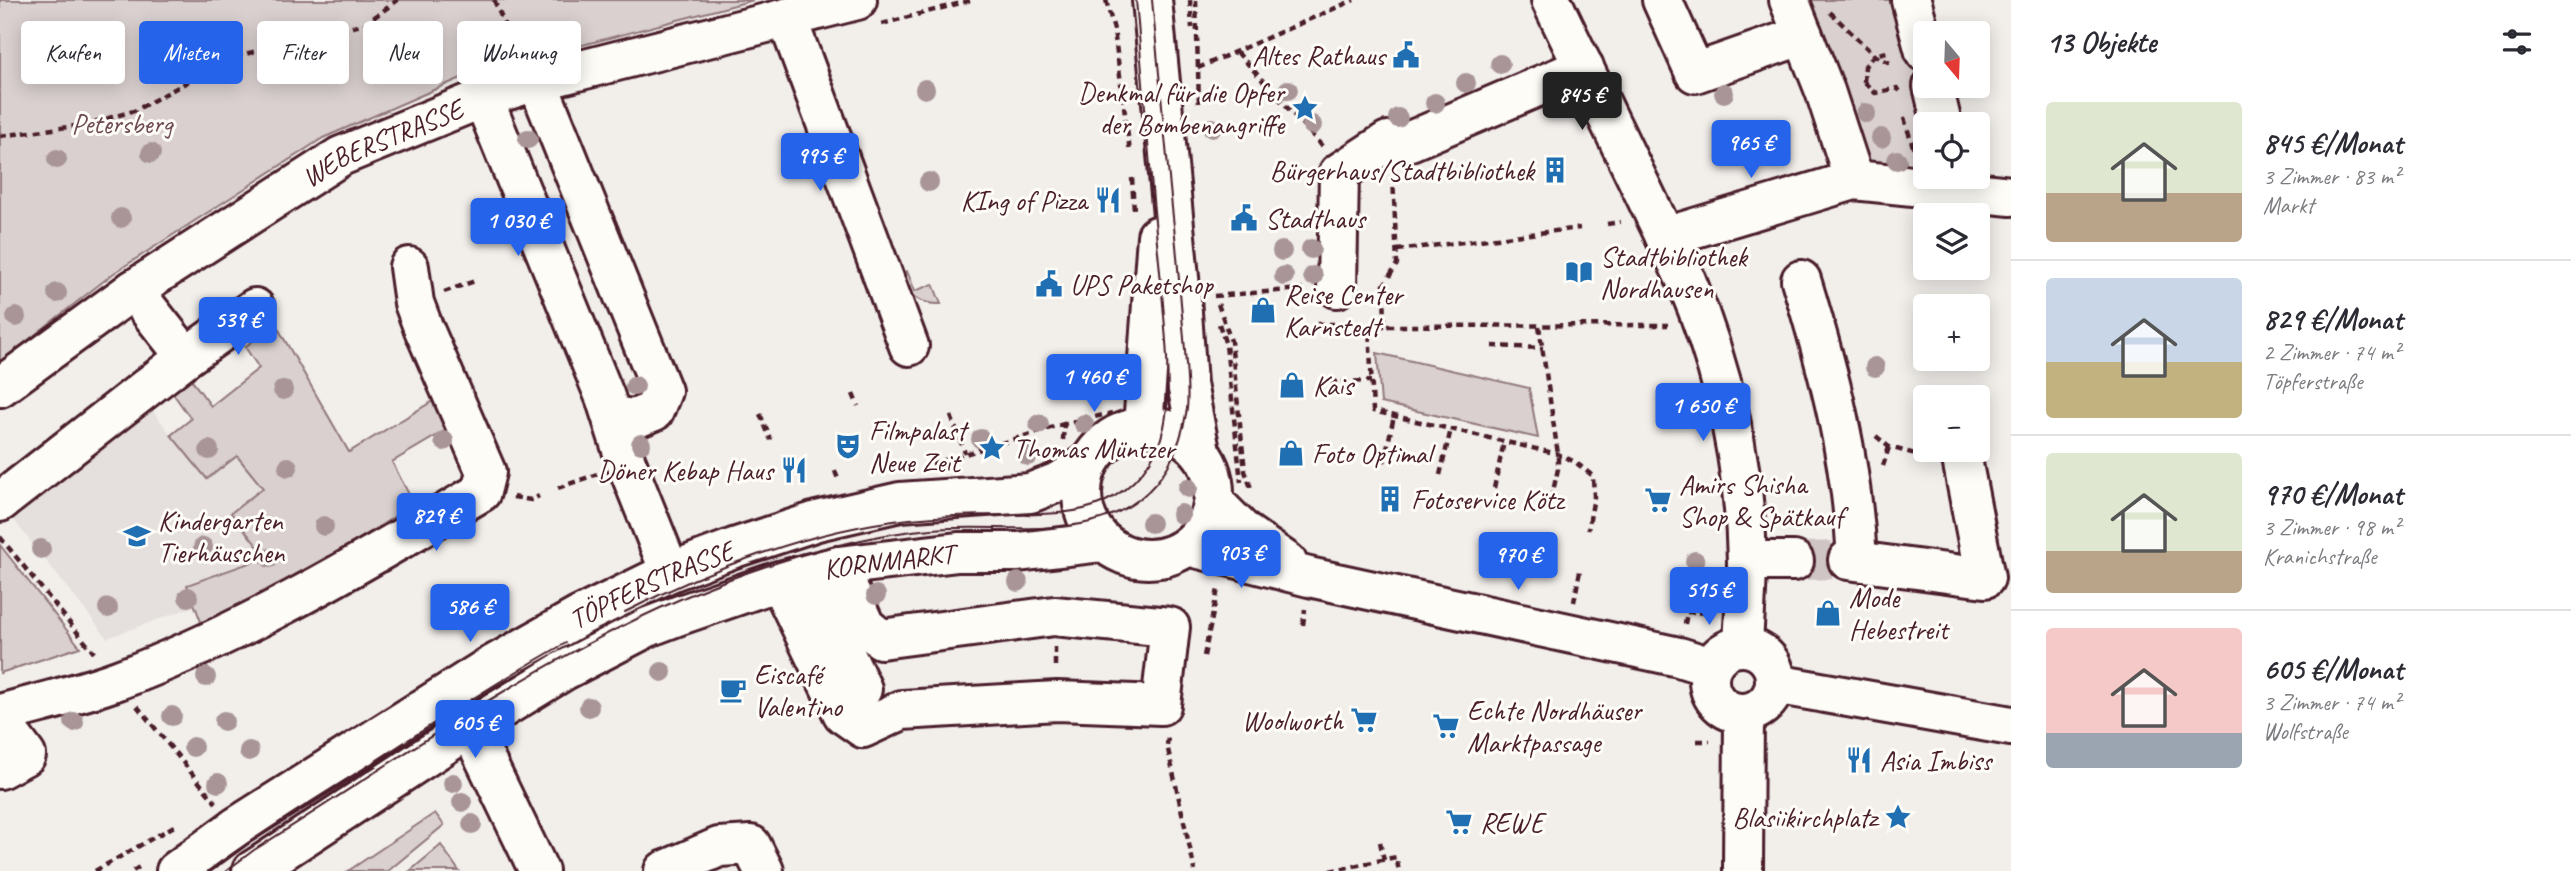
<!DOCTYPE html>
<html lang="de">
<head>
<meta charset="utf-8">
<style>
  :root { --surface:#fff; --page:#f2f2f3; --text:#2b2b33; --muted:#7c7c81; --line:#e1e1e2; --accent:#2563eb }
  body { margin:0; font-family:Caveat,sans-serif; background:var(--page); color:var(--text); height:100vh; display:flex; flex-direction:column; font-size:26px; white-space:nowrap }
  * { box-sizing:border-box; margin:0 }
  p { font-size:23px; color:var(--muted) }
  .icon { flex:none; width:38px; height:38px; fill:none; stroke:currentColor; stroke-width:2; stroke-linecap:round; stroke-linejoin:round }
  .map { position:relative; flex:1; overflow:hidden }
  .sheet { display:flex; flex-direction:column; background:var(--surface); width:560px }
  .sheet>* { flex:none }
  .banner { position:absolute; left:21px; top:21px; width:665px; height:63px; display:flex; gap:14px }
  .needle { width:46px; rotate:161deg }
  .buttons { position:absolute; left:1913px; top:21px; display:grid; gap:14px }
  .buttons a { display:grid; place-items:center; width:77px; height:77px; border-radius:7px; background:var(--surface); box-shadow:0 4px 18px #0003; font-size:35px }
  .price { position:absolute; translate:-50% -60px; padding:0 16px; border-radius:7px; background:var(--accent); color:#fff; font-size:23px; line-height:46px; filter:drop-shadow(0 2px 4px #0008) }
  .price::after { content:''; position:absolute; left:50%; top:42px; width:21px; height:16px; margin-left:-10px; background:inherit; clip-path:polygon(0 0,100% 0,50% 100%) }
  .price.active { background:#222; color:#fff }
  ul { padding:0; list-style:none }
  li { display:flex; align-items:center; gap:21px; height:175px; padding:0 35px }
  li+li { border-top:2px solid var(--line) }
  li span { display:grid; place-items:center; flex:none; width:196px; height:140px; border-radius:7px; color:#555 }
  li>.icon { margin-inline-start:auto }
  span .icon { width:84px; height:84px; fill:#fffc; stroke-width:1 }
  li b { font-size:30px }
  h2 { display:flex; justify-content:space-between; align-items:center; height:84px; padding:0 35px; font-size:30px }
  .pill { padding:0 24px; border-radius:7px; background:var(--surface); box-shadow:0 4px 18px #0003; font-size:24px; line-height:63px }
  .pill.active { background:var(--accent); color:#fff }
  main { display:flex; flex:1; min-height:0 }
  .map>svg:first-child { display:block }
</style>
</head>
<body>
<main>
<div class="map">
<svg width="2011" height="871" viewBox="0 0 2011 871">
  <rect width="100%" height="100%" fill="#f2efeb"/>
  <filter id="ink" filterUnits="userSpaceOnUse"><feTurbulence type="fractalNoise" baseFrequency=".0143" numOctaves="2"/><feDisplacementMap in="SourceGraphic" scale="14" xChannelSelector="R" yChannelSelector="G"/><feConvolveMatrix kernelMatrix="1 2 1 2 8 2 1 2 1" color-interpolation-filters="sRGB"/></filter>
  <g filter="url(#ink)">
    <path fill="#e5dfdd" d="M148,405L206,479L237,455L263,488L231,514L266,557L187,585L195,606L107,638L9,514Z"/>
    <g fill="#d9d0cf" stroke="#92787d" stroke-width="2">
      <path d="M0,0H754L468,75L323,138L114,273L0,362Z"/>
      <path d="M1806,0H1911L1925,52V177L1873,186Z"/>
      <path d="M907,271L915,291L933,284L941,304C919,305 907,294 895,276Z"/>
      <path d="M275,323L349,452L433,401L446,430L392,462L414,504L347,547L203,627L187,585L266,557L231,513L263,488L237,456L207,479L171,435L191,419L172,392L190,378L211,406L259,368L245,347Z"/>
      <path d="M1377,353L1529,388L1538,438L1381,403Z"/>
      <path d="M0,545L80,647L0,673Z"/>
      <path d="M435,813L444,825L388,871H348Z"/>
      <path d="M441,845L459,871H410Z"/>
    </g>
    <g fill="none" stroke-linecap="round" stroke-linejoin="round">
      <path stroke="#d0c5c5" stroke-width="38" stroke-dasharray="38 19" stroke-linecap="butt" d="M1794,561L1848,560"/>
      <g stroke="#4a1f2b" stroke-width="44">
        <g id="minor">
          <path d="M1152,0L1181,298L1187,384L1200,451"/>
          <path d="M1551,0L1686,280C1723,368 1745,465 1747,561C1747,590 1744,618 1743,647"/>
          <path d="M1662,0L1695,73L1803,35"/>
          <path d="M1789,0L1825,91L1854,180"/>
          <path d="M1911,0L1925,52"/>
          <path d="M787,18L909,346"/>
          <path d="M537,81L662,391L654,411L634,419L613,416"/>
          <path d="M1933,86L1942,124"/>
          <path d="M483,98L605,397L626,462L670,572"/>
          <path d="M1665,237L1854,180L2011,196"/>
          <path d="M1801,280C1830,375 1852,460 1857,560"/>
          <path d="M1337,288L1339,173L1388,141H1410L1584,67"/>
          <path d="M186,357L255,308"/>
          <path id="s1" d="M0,387L133,290L341,156L483,98L530,83L857,0"/>
          <circle cx="1148" cy="493" r="66"/>
          <path d="M1143,427L1157,236"/>
          <path d="M0,502L186,357L133,290"/>
          <path d="M1214,502L1244,532L1287,562"/>
          <path d="M1188,546L1309,577L1679,657L1711,667"/>
          <path d="M1848,560L1985,578L1962,459"/>
          <path d="M1747,561H1794"/>
          <path d="M806,574L862,689"/>
          <path d="M779,581L843,714L863,728L902,710L1057,701L1161,705L1170,627L1054,616L881,639L865,626L838,566"/>
          <circle cx="1742" cy="680" r="33"/>
          <path d="M1775,684L2011,726"/>
          <path d="M0,714C39,703 80,694 118,680C245,633 364,561 481,492L486,472L423,327L414,303L409,267"/>
          <path d="M0,720L26,755L0,769"/>
          <path d="M470,728L539,871"/>
          <path id="s2" d="M176,871L236,827L484,670L580,616L670,572L734,548L817,521L900,502L1030,493L1061,481L1089,462"/>
          <path id="s3" d="M252,871L470,728L563,671L648,627L680,615L779,581L838,566L958,552H1018L1103,542"/>
          <path d="M664,871L719,847L751,845L764,871"/>
          <path d="M1743,871L1744,713"/>
        </g>
      </g>
      <g stroke="#4a1f2b" stroke-width="4.5" stroke-dasharray="7 5" stroke-linecap="butt">
        <path d="M494,0L517,54"/>
        <path d="M1106,0L1114,30L1130,152"/>
        <path d="M1190,0L1192,28"/>
        <path d="M1196,0L1199,104"/>
        <path d="M1830,12L1874,55L1892,64"/>
        <path d="M882,24L972,0"/>
        <path d="M1237,52L1322,146"/>
        <path d="M1198,68L1354,0"/>
        <path d="M1864,82L1875,93L1897,88L1900,91"/>
        <path d="M1864,82L1865,66L1874,55L1891,51"/>
        <path d="M1904,118L1915,153"/>
        <path d="M0,136L83,125L134,111L233,57L365,24L398,0"/>
        <path d="M1393,176L1397,264L1384,285L1385,326L1668,325"/>
        <path d="M1132,178L1134,211"/>
        <path d="M1607,224L1620,222"/>
        <path d="M1397,250L1580,228"/>
        <path d="M444,292L475,281"/>
        <path d="M1214,296L1303,289"/>
        <path d="M1218,304L1231,341L1245,471L1252,491"/>
        <path d="M1343,323L1369,326"/>
        <path d="M1219,324L1226,345L1241,482"/>
        <path d="M1317,324H1334"/>
        <path d="M1385,326H1369L1373,411L1558,454L1575,462L1593,476L1594,497L1588,530"/>
        <path d="M1539,326L1558,454V469L1551,500"/>
        <path d="M1492,346L1543,348"/>
        <path d="M1330,382L1371,381"/>
        <path d="M853,394L858,406"/>
        <path d="M760,414L771,440"/>
        <path d="M951,416L965,453"/>
        <path d="M1876,436L1889,447L1923,456"/>
        <path d="M1063,440L1064,424L1112,413"/>
        <path d="M1384,462L1394,416"/>
        <path d="M932,464L1064,424"/>
        <path d="M1883,466L1889,447"/>
        <path d="M835,471L839,482"/>
        <path d="M1440,475L1451,429"/>
        <path d="M558,488L597,474"/>
        <path d="M1494,488L1504,442"/>
        <path d="M513,497L531,500L539,496"/>
        <path d="M0,537L94,653"/>
        <path d="M1117,573L1137,576L1175,577"/>
        <path d="M1574,602L1580,571"/>
        <path d="M1685,624L1687,612L1711,613"/>
        <path d="M1303,625L1305,609"/>
        <path d="M1055,647V667"/>
        <path d="M1204,656L1218,589"/>
        <path d="M137,706L216,803"/>
        <path d="M1168,738L1167,745L1195,871"/>
        <path d="M1697,741H1710"/>
        <path d="M1380,842L1384,860"/>
        <path d="M95,871L176,825"/>
        <path d="M133,871L142,865"/>
        <path d="M1330,871L1396,857L1399,871"/>
      </g>
      <use href="#minor" stroke="#fdfcf7" stroke-width="38"/>
      <g stroke="#4a1f2b" stroke-width="2">
        <path d="M625,612C710,568 814,529 910,519C941,516 973,515 1005,515C1038,514 1073,516 1104,502C1134,488 1157,460 1164,427C1169,404 1168,381 1167,358C1165,319 1161,281 1157,242C1149,162 1143,81 1136,0"/>
        <path d="M208,871C262,832 318,797 374,762C437,721 500,680 566,643"/>
        <path d="M226,871L254,850C444,731 625,594 848,543C881,535 917,529 951,528C1029,525 1121,545 1168,466C1177,450 1184,427 1187,409C1189,390 1186,369 1185,350C1182,315 1179,280 1176,245C1167,164 1160,82 1152,0"/>
      </g>
    </g>
    <g fill="#a99598">
      <circle cx="1500" cy="64" r="10"/>
      <circle cx="1466" cy="83" r="10"/>
      <circle cx="925" cy="89" r="10"/>
      <circle cx="1288" cy="90" r="10"/>
      <circle cx="1724" cy="93" r="10"/>
      <circle cx="1435" cy="103" r="10"/>
      <circle cx="1866" cy="113" r="10"/>
      <circle cx="1398" cy="118" r="10"/>
      <circle cx="1312" cy="125" r="10"/>
      <circle cx="1212" cy="128" r="10"/>
      <circle cx="1881" cy="138" r="10"/>
      <circle cx="528" cy="139" r="10"/>
      <circle cx="151" cy="153" r="10"/>
      <circle cx="57" cy="159" r="10"/>
      <circle cx="1897" cy="160" r="10"/>
      <circle cx="929" cy="182" r="10"/>
      <circle cx="121" cy="218" r="10"/>
      <circle cx="1311" cy="249" r="10"/>
      <circle cx="1282" cy="251" r="10"/>
      <circle cx="1284" cy="276" r="10"/>
      <circle cx="1313" cy="276" r="10"/>
      <circle cx="57" cy="293" r="10"/>
      <circle cx="16" cy="317" r="10"/>
      <circle cx="1875" cy="367" r="10"/>
      <circle cx="635" cy="386" r="10"/>
      <circle cx="283" cy="390" r="10"/>
      <circle cx="1039" cy="424" r="10"/>
      <circle cx="1084" cy="424" r="10"/>
      <circle cx="981" cy="439" r="10"/>
      <circle cx="444" cy="441" r="10"/>
      <circle cx="641" cy="444" r="10"/>
      <circle cx="209" cy="450" r="10"/>
      <circle cx="1028" cy="456" r="10"/>
      <circle cx="288" cy="467" r="10"/>
      <circle cx="1188" cy="488" r="10"/>
      <circle cx="1181" cy="514" r="10"/>
      <circle cx="1151" cy="523" r="10"/>
      <circle cx="324" cy="526" r="10"/>
      <circle cx="203" cy="547" r="10"/>
      <circle cx="41" cy="549" r="10"/>
      <circle cx="270" cy="558" r="10"/>
      <circle cx="1695" cy="561" r="10"/>
      <circle cx="1018" cy="582" r="10"/>
      <circle cx="1694" cy="593" r="10"/>
      <circle cx="876" cy="595" r="10"/>
      <circle cx="188" cy="597" r="10"/>
      <circle cx="108" cy="608" r="10"/>
      <circle cx="662" cy="672" r="10"/>
      <circle cx="206" cy="677" r="10"/>
      <circle cx="589" cy="707" r="10"/>
      <circle cx="172" cy="716" r="10"/>
      <circle cx="224" cy="721" r="10"/>
      <circle cx="74" cy="722" r="10"/>
      <circle cx="193" cy="747" r="10"/>
      <circle cx="249" cy="751" r="10"/>
      <circle cx="218" cy="783" r="10"/>
      <circle cx="453" cy="783" r="10"/>
      <circle cx="462" cy="802" r="10"/>
      <circle cx="472" cy="824" r="10"/>
    </g>
  </g>
  <defs>
    <g id="civic-bare" transform="scale(2.1)"><path d="M-.6-6.5H3V-4.5H.6V-3L4-1V1h2V6H-6V1h2V-1L-.6-3ZM-1.2 2.5V6h2.4V2.5Z" fill="#1f6fb2" stroke="#fdfcf7" stroke-width="2.5" paint-order="stroke"/></g>
    <g id="sight-bare" transform="scale(2.1)"><path d="M0-6L1.8-2.2L6-1.7L2.9 1.2L3.7 5.4L0 3.3L-3.7 5.4L-2.9 1.2L-6-1.7L-1.8-2.2Z" fill="#1f6fb2" stroke="#fdfcf7" stroke-width="2.5" paint-order="stroke"/></g>
    <g id="building-bare" transform="scale(2.1)"><path d="M-4-6H4V6H1V3H-1V6H-4ZM-2.5-4.3h1.7v1.8h-1.7ZM.8-4.3h1.7v1.8H.8ZM-2.5-1h1.7V.8h-1.7ZM.8-1h1.7V.8H.8Z" fill="#1f6fb2" stroke="#fdfcf7" stroke-width="2.5" paint-order="stroke"/></g>
    <g id="restaurant-bare" transform="scale(2.1)"><path d="M-5-6h1v4h1v-4h1v4h1v-4h1v5L-1.5 .5V6h-2V.5L-5-1ZM5-6V6H3V1.5H1.5Q1.5-4 5-6Z" fill="#1f6fb2" stroke="#fdfcf7" stroke-width="2.5" paint-order="stroke"/></g>
    <g id="library-bare" transform="scale(2.1)"><path d="M-6-4Q-3-5.5-.7-3.5V5Q-3 3-6 4ZM6-4Q3-5.5 .7-3.5V5Q3 3 6 4Z" fill="#1f6fb2" stroke="#fdfcf7" stroke-width="2.5" paint-order="stroke"/></g>
    <g id="shop-bare" transform="scale(2.1)"><path d="M-5-2.5h2.3a2.7 3.5 0 0 1 5.4 0H5L5.5 6h-11ZM-1.5-2.5h3a1.5 2.3 0 0 0-3 0Z" fill="#1f6fb2" stroke="#fdfcf7" stroke-width="2.5" paint-order="stroke"/></g>
    <g id="theatre-bare" transform="scale(2.1)"><path d="M-5-5.5Q0-4 5-5.5V0Q5 5 0 6Q-5 5-5 0ZM-3.3-2.5H-1v1.5H-3.3ZM1-2.5H3.3v1.5H1ZM-2.8 1Q0 5.5 2.8 1Z" fill="#1f6fb2" stroke="#fdfcf7" stroke-width="2.5" paint-order="stroke"/></g>
    <g id="supermarket-bare" transform="scale(2.1)"><path d="M-6-5.5h2.5l.6 2H6L4.5 2H-2.5L-4.4-4H-6ZM-1.5 3.2a1.3 1.3 0 1 0 .1 0ZM3 3.2a1.3 1.3 0 1 0 .1 0Z" fill="#1f6fb2" stroke="#fdfcf7" stroke-width="2.5" paint-order="stroke"/></g>
    <g id="school-bare" transform="scale(2.1)"><path d="M0-5L7-2L0 1L-7-2ZM-4 1L0 2.5L4 1V4Q0 6-4 4Z" fill="#1f6fb2" stroke="#fdfcf7" stroke-width="2.5" paint-order="stroke"/></g>
    <g id="cafe-bare" transform="scale(2.1)"><path d="M-5.5-4.5H6V0H3Q3 3.5 0 3.5H-2.5Q-5.5 3.5-5.5 0ZM3-3.2v2h1.7v-2ZM-6 4.5H4V6H-6Z" fill="#1f6fb2" stroke="#fdfcf7" stroke-width="2.5" paint-order="stroke"/></g>
  </defs>
  <g fill-rule="evenodd">
    <use href="#civic-bare" x="1406" y="55"/>
    <use href="#sight-bare" x="1305" y="108"/>
    <use href="#building-bare" x="1555" y="170"/>
    <use href="#restaurant-bare" x="1108" y="200"/>
    <use href="#civic-bare" x="1244" y="218"/>
    <use href="#library-bare" x="1579" y="272"/>
    <use href="#civic-bare" x="1049" y="284"/>
    <use href="#shop-bare" x="1263" y="310"/>
    <use href="#shop-bare" x="1292" y="385"/>
    <use href="#theatre-bare" x="848" y="446"/>
    <use href="#sight-bare" x="992" y="448"/>
    <use href="#shop-bare" x="1291" y="453"/>
    <use href="#restaurant-bare" x="794" y="470"/>
    <use href="#building-bare" x="1390" y="499"/>
    <use href="#supermarket-bare" x="1658" y="500"/>
    <use href="#school-bare" x="137" y="536"/>
    <use href="#shop-bare" x="1828" y="613"/>
    <use href="#cafe-bare" x="733" y="690"/>
    <use href="#supermarket-bare" x="1364" y="720"/>
    <use href="#supermarket-bare" x="1446" y="726"/>
    <use href="#restaurant-bare" x="1859" y="760"/>
    <use href="#sight-bare" x="1898" y="817"/>
    <use href="#supermarket-bare" x="1459" y="822"/>
  </g>
  <g text-anchor="middle" dominant-baseline="central" stroke-width="6" stroke-linejoin="round" paint-order="stroke">
    <g font-size="28" fill="#4a1f2b" stroke="#fdfcf7" text-anchor="start">
      <text x="1385" y="55" text-anchor="end">Altes Rathaus</text>
      <text x="1284" y="92" text-anchor="end">Denkmal für die Opfer<tspan x="1284" dy="32">der Bombenangriffe</tspan></text>
      <text x="1534" y="170" text-anchor="end">Bürgerhaus/Stadtbibliothek</text>
      <text x="1087" y="200" text-anchor="end">KIng of Pizza</text>
      <text x="1265" y="218">Stadthaus</text>
      <text x="1600" y="256">Stadtbibliothek<tspan x="1600" dy="32">Nordhausen</tspan></text>
      <text x="1070" y="284">UPS Paketshop</text>
      <text x="1284" y="294">Reise Center<tspan x="1284" dy="32">Karnstedt</tspan></text>
      <text x="1313" y="385">Kais</text>
      <text x="869" y="430">Filmpalast<tspan x="869" dy="32">Neue Zeit</tspan></text>
      <text x="1013" y="448">Thomas Müntzer</text>
      <text x="1312" y="453">Foto Optimal</text>
      <text x="773" y="470" text-anchor="end">Döner Kebap Haus</text>
      <text x="1679" y="484">Amirs Shisha<tspan x="1679" dy="32">Shop &amp; Spätkauf</tspan></text>
      <text x="1411" y="499">Fotoservice Kötz</text>
      <text x="158" y="520">Kindergarten<tspan x="158" dy="32">Tierhäuschen</tspan></text>
      <text x="1849" y="597">Mode<tspan x="1849" dy="32">Hebestreit</tspan></text>
      <text x="754" y="674">Eiscafé<tspan x="754" dy="32">Valentino</tspan></text>
      <text x="1467" y="710">Echte Nordhäuser<tspan x="1467" dy="32">Marktpassage</tspan></text>
      <text x="1343" y="720" text-anchor="end">Woolworth</text>
      <text x="1880" y="760">Asia Imbiss</text>
      <text x="1877" y="817" text-anchor="end">Blasiikirchplatz</text>
      <text x="1480" y="822">REWE</text>
    </g>
    <g font-size="28" fill="#6e4b54" stroke="#fdfcf7">
      <text x="122" y="123">Petersberg</text>
    </g>
    <g font-size="28" fill="#4a1f2b" stroke="#fdfcf7">
      <text stroke="none"><textPath href="#s1" startOffset="455">WEBERSTRASSE</textPath></text>
      <text stroke="none"><textPath href="#s3" startOffset="716">KORNMARKT</textPath></text>
      <text stroke="none"><textPath href="#s2" startOffset="556">TÖPFERSTRASSE</textPath></text>
    </g>
  </g>
</svg>
<div class="buttons">
<a><svg class="needle" viewBox="-14 -14 28 28"><path d="M0-13l5 13h-10z" fill="#e53935"/><path d="M0 13l5-13h-10z" fill="#7c7c81"/></svg></a>
<a><svg class="icon" aria-label="locate" viewBox="0 0 24 24"><circle cx="12" cy="12" r="6"/><path d="M12 2v4M12 18v4M2 12h4M18 12h4"/></svg></a>
<a><svg class="icon" aria-label="layers" viewBox="0 0 24 24"><path d="M12 4l9 5-9 5-9-5zM3 14l9 5 9-5"/></svg></a>
<a>+</a>
<a>−</a>
</div>
<b class="price active" style="left:1582px;top:132px">845 €</b>
<b class="price" style="left:1751px;top:180px">965 €</b>
<b class="price" style="left:820px;top:193px">995 €</b>
<b class="price" style="left:518px;top:258px">1 030 €</b>
<b class="price" style="left:238px;top:357px">539 €</b>
<b class="price" style="left:1094px;top:414px">1 460 €</b>
<b class="price" style="left:1703px;top:443px">1 650 €</b>
<b class="price" style="left:436px;top:553px">829 €</b>
<b class="price" style="left:1241px;top:590px">903 €</b>
<b class="price" style="left:1518px;top:592px">970 €</b>
<b class="price" style="left:1709px;top:627px">515 €</b>
<b class="price" style="left:470px;top:644px">586 €</b>
<b class="price" style="left:475px;top:760px">605 €</b>
<div class="banner">
<a class="pill">Kaufen</a>
<a class="pill active">Mieten</a>
<a class="pill">Filter</a>
<a class="pill">Neu</a>
<a class="pill">Wohnung</a>
</div>
</div>
<section class="sheet">
<h2>13 Objekte<svg class="icon" aria-label="filters" viewBox="0 0 24 24"><path d="M4 7h16M4 17h16"/><circle cx="9" cy="7" r="2"/><circle cx="15" cy="17" r="2"/></svg></h2>
<ul>
<li><span style="background:linear-gradient(#dfe7d0 65%,#b9a48a 0)"><svg class="icon" aria-label="home" viewBox="0 0 24 24"><path d="M3 11l9-7 9 7M6 9v11h12V9"/></svg></span><div><b>845 €/Monat</b><p>3 Zimmer · 83 m²</p><p>Markt</p></div></li>
<li><span style="background:linear-gradient(#c9d6e8 60%,#c2b280 0)"><svg class="icon" aria-label="home" viewBox="0 0 24 24"><path d="M3 11l9-7 9 7M6 9v11h12V9"/></svg></span><div><b>829 €/Monat</b><p>2 Zimmer · 74 m²</p><p>Töpferstraße</p></div></li>
<li><span style="background:linear-gradient(#dfe7d0 70%,#b9a48a 0)"><svg class="icon" aria-label="home" viewBox="0 0 24 24"><path d="M3 11l9-7 9 7M6 9v11h12V9"/></svg></span><div><b>970 €/Monat</b><p>3 Zimmer · 98 m²</p><p>Kranichstraße</p></div></li>
<li><span style="background:linear-gradient(#f6c9c9 75%,#9aa5b1 0)"><svg class="icon" aria-label="home" viewBox="0 0 24 24"><path d="M3 11l9-7 9 7M6 9v11h12V9"/></svg></span><div><b>605 €/Monat</b><p>3 Zimmer · 74 m²</p><p>Wolfstraße</p></div></li>
</ul>
</section>
</main>
</body>
</html>
